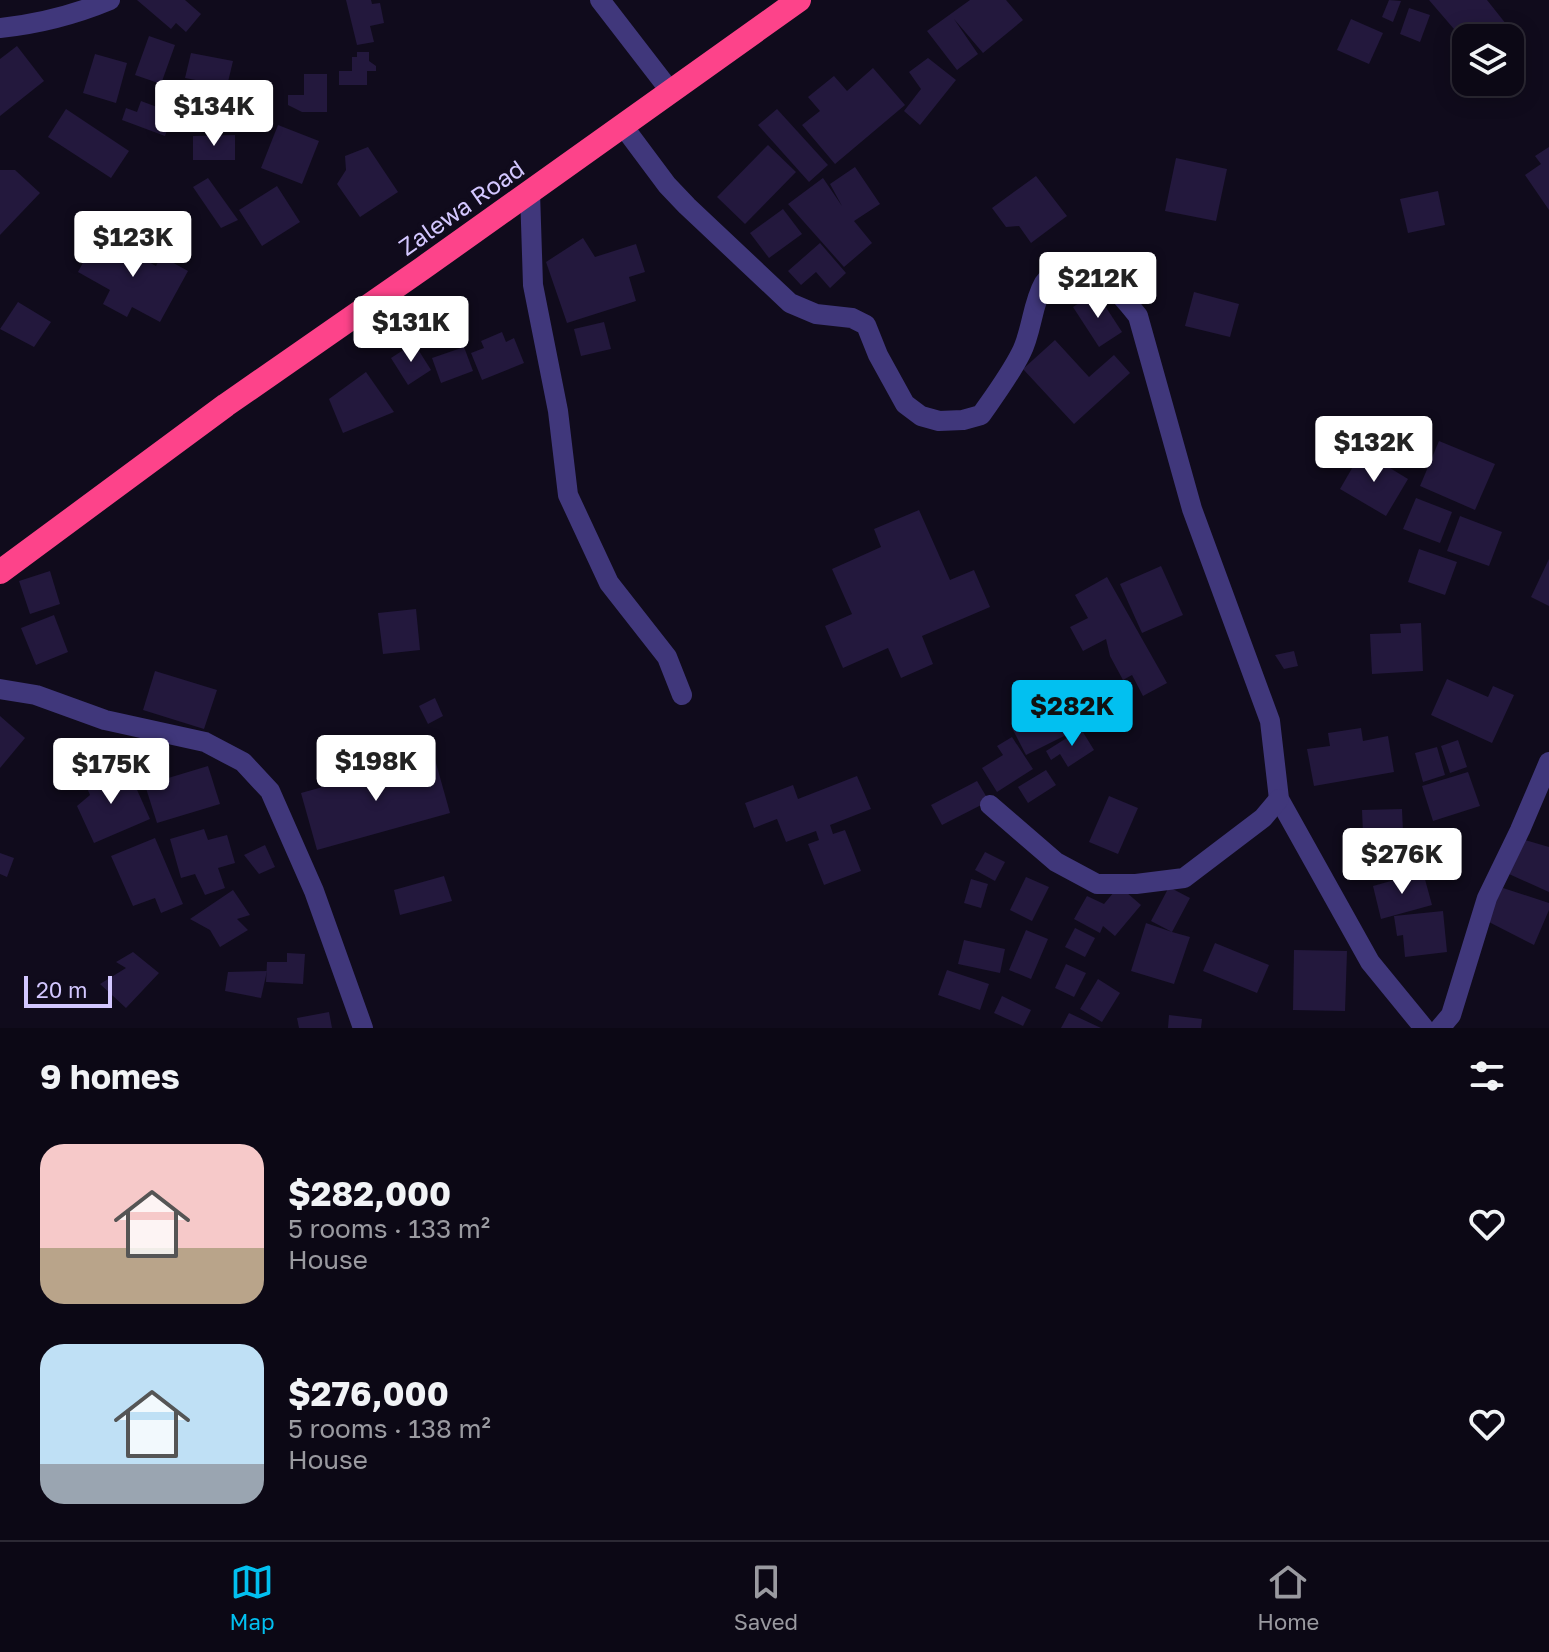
<!DOCTYPE html>
<html lang="en">
<head>
<meta charset="utf-8">
<style>
  :root { --surface:#0c0815; --page:#15111e; --text:#f1f3f6; --muted:#9a9aa0; --line:#2c2934; --accent:#02c0f0 }
  body { margin:0; font-family:"Golos Text",sans-serif; background:var(--page); color:var(--text); height:100vh; display:flex; flex-direction:column; font-size:30px; white-space:nowrap }
  * { box-sizing:border-box; margin:0 }
  p { font-size:26px; color:var(--muted) }
  .icon { flex:none; width:44px; height:44px; fill:none; stroke:currentColor; stroke-width:2; stroke-linecap:round; stroke-linejoin:round }
  .map { position:relative; height:1028px; overflow:hidden }
  .drawer { display:flex; flex-direction:column; background:var(--surface); flex:1 }
  .drawer>* { flex:none }
  .tools { position:absolute; left:1452px; top:24px; display:grid; gap:16px }
  .tools a { display:grid; place-items:center; width:72px; height:72px; border-radius:16px; background:var(--surface); box-shadow:0 4px 20px #0003,0 0 0 2px var(--line); font-size:40px }
  .scale { position:absolute; left:24px; bottom:20px; width:88px; box-sizing:border-box; padding-left:8px; border:4px solid #d3c7ff; border-top:0; font-size:22px; line-height:28px; white-space:nowrap; color:#d3c7ff; -webkit-text-stroke:6px #100b1c; paint-order:stroke }
  .price { position:absolute; translate:-50% -68px; padding:0 18px; border-radius:8px; background:#fff; color:#222; font-size:26px; line-height:52px; filter:drop-shadow(0 2px 4px #0008) }
  .price::after { content:''; position:absolute; left:50%; top:48px; width:24px; height:18px; margin-left:-12px; background:inherit; clip-path:polygon(0 0,100% 0,50% 100%) }
  .price.on { background:var(--accent); color:#111 }
  ul { padding:0; list-style:none }
  li { display:flex; align-items:center; gap:24px; height:200px; padding:0 40px }
  li span { display:grid; place-items:center; flex:none; width:224px; height:160px; border-radius:24px; color:#555 }
  li>.icon { margin-inline-start:auto }
  span .icon { width:96px; height:96px; fill:#fffc; stroke-width:1 }
  li b { font-size:34px }
  h2 { display:flex; justify-content:space-between; align-items:center; height:96px; padding:0 40px; font-size:34px }
  .tab-bar { display:flex; justify-content:space-around; align-items:center; height:112px; border-top:2px solid var(--line); background:var(--surface); font-size:22px; color:var(--muted) }
  .tab-bar a { display:grid; justify-items:center; gap:4px }
  .tab-bar .on { color:var(--accent) }
  .map>svg:first-child { display:block }
</style>
</head>
<body>
<div class="map">
<svg width="1549" height="1028" viewBox="0 0 1549 1028">
  <rect width="100%" height="100%" fill="#100b1c"/>
  <g fill="#23183d">
    <path d="M137,0H185L201,14L186,32L176,23L171,29Z"/>
    <path d="M346,0H371L372,4L380,3L384,23L370,26L374,42L357,45Z"/>
    <path d="M970,0H1006L1023,20L983,53L954,19L978,54L957,70L927,31Z"/>
    <path d="M1389,0L1401,1L1393,22L1382,17Z"/>
    <path d="M1429,0H1487L1510,29L1496,38H1466V43Z"/>
    <path d="M1409,8L1430,15L1420,42L1400,34Z"/>
    <path d="M1351,19L1383,33L1369,64L1337,50Z"/>
    <path d="M149,36L175,45L161,84L135,75Z"/>
    <path d="M17,46L44,81L0,116V59Z"/>
    <path d="M357,52H369V61L376,66V71H367V85H339V71H352V57H357Z"/>
    <path d="M191,53L233,61L227,86L185,78Z"/>
    <path d="M95,54L127,63L116,103L83,93Z"/>
    <path d="M928,58L956,80L920,125L904,111L921,89L909,72Z"/>
    <path d="M873,68L905,105L835,164L802,125L820,111L808,97L834,76L847,91Z"/>
    <path d="M304,74H327V112H302L288,105V95H304Z"/>
    <path d="M182,87H206L204,126H179Z"/>
    <path d="M141,101L173,113L165,136L122,120L126,108L137,112Z"/>
    <path d="M66,109L129,151L111,178L48,137Z"/>
    <path d="M777,109L828,165L809,182L758,125Z"/>
    <path d="M278,125L319,141L302,184L261,168Z"/>
    <path d="M235,135V160H193V136Z"/>
    <path d="M768,145L796,172L745,224L717,197Z"/>
    <path d="M368,147L398,192L360,217L337,184L346,170L345,156Z"/>
    <path d="M1549,147V210L1525,175L1541,164L1535,156Z"/>
    <path d="M1176,158L1227,169L1216,221L1165,211Z"/>
    <path d="M855,167L880,204L854,221L872,243L844,267L788,204L823,178L842,206L830,184Z"/>
    <path d="M0,170H15L40,193L0,235Z"/>
    <path d="M1036,176L1067,216L1031,243L1019,226L1006,227L992,208Z"/>
    <path d="M208,178L238,220L221,228L193,187Z"/>
    <path d="M277,186L300,222L262,246L239,210Z"/>
    <path d="M1438,191L1445,225L1408,233L1400,199Z"/>
    <path d="M783,209L802,234L769,258L750,233Z"/>
    <path d="M98,235L156,266L161,256L188,271L160,322L132,307L127,317L103,304L110,290L78,272Z"/>
    <path d="M583,238L595,257L636,244L645,272L629,277L636,301L567,323L546,262Z"/>
    <path d="M820,243L846,273L830,288L816,272L801,285L788,271Z"/>
    <path d="M1096,292L1122,332L1099,347L1073,307Z"/>
    <path d="M1194,292L1239,304L1230,337L1185,326Z"/>
    <path d="M18,302L51,322L34,347L0,329Z"/>
    <path d="M604,322L611,349L581,356L574,329Z"/>
    <path d="M502,332L506,342L514,338L524,363L482,380L471,353L484,348L481,341Z"/>
    <path d="M1055,340L1089,377L1114,355L1130,373L1074,424L1023,369Z"/>
    <path d="M414,343L431,370L408,385L391,358Z"/>
    <path d="M464,347L473,371L441,383L432,358Z"/>
    <path d="M366,372L394,412L343,433L329,399Z"/>
    <path d="M1439,441L1495,464L1475,510L1420,486Z"/>
    <path d="M1362,451L1408,479L1386,516L1340,489Z"/>
    <path d="M1416,498L1452,512L1440,543L1403,529Z"/>
    <path d="M919,510L950,580L974,570L990,607L922,636L933,664L901,678L888,648L843,668L825,626L852,614L832,569L881,547L874,529Z"/>
    <path d="M1460,516L1502,532L1489,566L1447,551Z"/>
    <path d="M1419,549L1457,562L1445,595L1408,582Z"/>
    <path d="M1549,559V606L1531,597Z"/>
    <path d="M1161,566L1183,615L1142,633L1120,584Z"/>
    <path d="M50,571L60,604L30,614L19,581Z"/>
    <path d="M1107,577L1167,683L1143,696L1132,675L1123,680L1110,656L1106,639L1083,651L1070,627L1088,618L1075,595Z"/>
    <path d="M416,609L420,650L383,654L378,613Z"/>
    <path d="M54,615L68,652L36,665L21,628Z"/>
    <path d="M1421,623L1423,671L1372,674L1370,634L1401,633L1400,624Z"/>
    <path d="M1294,651L1298,666L1284,669L1275,655Z"/>
    <path d="M155,671L217,690L204,729L143,710Z"/>
    <path d="M1447,679L1488,697L1493,686L1514,695L1492,743L1431,715Z"/>
    <path d="M435,698L443,716L428,724L419,706Z"/>
    <path d="M1057,705L1072,732L1026,755L1012,728Z"/>
    <path d="M0,716L25,738L0,768Z"/>
    <path d="M1361,728L1363,741L1388,736L1394,772L1314,786L1307,749L1330,746L1328,733Z"/>
    <path d="M1081,729L1094,750L1068,767L1060,754L1051,760L1046,751Z"/>
    <path d="M1012,737L1033,769L997,792L982,768L1003,755L997,746Z"/>
    <path d="M1458,740L1467,767L1450,773L1441,746Z"/>
    <path d="M1437,747L1445,775L1423,782L1415,753Z"/>
    <path d="M434,756L450,813L317,850L301,793Z"/>
    <path d="M208,766L220,804L157,823L145,785Z"/>
    <path d="M107,770L113,782L130,774L150,819L94,843L77,806L90,795L84,781Z"/>
    <path d="M1046,770L1056,785L1028,803L1018,787Z"/>
    <path d="M1468,772L1480,806L1433,821L1422,786Z"/>
    <path d="M857,776L871,809L830,825L833,834L845,830L861,871L824,885L808,844L819,840L816,831L786,842L777,819L754,828L745,803L793,785L798,799Z"/>
    <path d="M977,781L989,801L942,825L931,805Z"/>
    <path d="M1109,796L1138,808L1118,854L1089,842Z"/>
    <path d="M1402,809L1404,856L1364,858L1362,810Z"/>
    <path d="M204,829L208,840L227,835L235,863L218,868L225,888L205,895L195,874L181,878L170,839Z"/>
    <path d="M155,838L183,904L161,913L155,898L133,906L111,856Z"/>
    <path d="M1525,840L1549,847V892L1509,874Z"/>
    <path d="M265,845L275,867L259,874L244,855Z"/>
    <path d="M985,852L1005,862L995,881L975,870Z"/>
    <path d="M0,853L14,858L7,877L0,874Z"/>
    <path d="M1423,872L1432,905L1381,919L1373,886Z"/>
    <path d="M444,876L452,901L400,915L394,890Z"/>
    <path d="M1026,877L1049,887L1032,921L1010,910Z"/>
    <path d="M971,879L988,884L981,908L964,903Z"/>
    <path d="M1119,886L1141,905L1115,936L1103,926L1100,933L1074,919L1087,896L1104,904Z"/>
    <path d="M1169,887L1190,898L1172,932L1190,937L1174,984L1131,971L1146,923L1172,932L1151,921Z"/>
    <path d="M1503,888L1549,903V910L1534,945L1485,920Z"/>
    <path d="M233,890L250,915L237,919L248,930L220,947L210,930L190,919Z"/>
    <path d="M1443,911L1447,952L1405,957L1403,935L1397,936L1394,916Z"/>
    <path d="M1075,928L1095,938L1085,957L1065,947Z"/>
    <path d="M1026,930L1048,939L1031,979L1009,970Z"/>
    <path d="M964,940L1005,949L1000,973L958,964Z"/>
    <path d="M1215,943L1269,965L1257,993L1203,971Z"/>
    <path d="M1294,950L1347,951L1345,1011L1293,1010Z"/>
    <path d="M133,952L159,973L126,1008L100,984L126,968L116,962Z"/>
    <path d="M287,953L305,954L303,984L266,982L267,962H287Z"/>
    <path d="M1066,964L1086,973L1074,997L1055,988Z"/>
    <path d="M947,970L989,984L980,1010L938,995Z"/>
    <path d="M267,971L261,998L225,991L228,972Z"/>
    <path d="M1098,979L1120,993L1102,1022L1080,1009Z"/>
    <path d="M1002,996L1031,1010L1023,1026L994,1013Z"/>
    <path d="M329,1012L332,1028H299L297,1018Z"/>
    <path d="M1069,1013L1101,1028H1061Z"/>
    <path d="M1169,1015L1202,1019L1201,1028H1168Z"/>
  </g>
  <g fill="none" stroke-linecap="round" stroke-linejoin="round">
    <g stroke="#40377b" stroke-width="20">
      <path d="M600,0L671,92"/>
      <path d="M0,28C39,24 74,15 110,0"/>
      <path d="M623,126L667,185L687,206L790,303L816,314L852,318L866,325L878,355L905,404L921,416L939,421L963,420L981,415C995,395 1010,375 1021,353C1032,332 1032,304 1044,283C1047,278 1054,274 1059,272C1091,256 1120,293 1138,316L1192,509L1270,721L1279,799L1370,962L1424,1028"/>
      <path d="M530,192L533,285L558,411L568,495L609,583L667,657L682,695"/>
      <path d="M0,689L36,695L105,720L205,742L243,762L270,791L314,891L363,1028"/>
      <path d="M990,805L1056,862L1097,884H1136L1184,878L1263,818L1279,799"/>
      <path d="M1440,1028L1451,1015L1487,898L1520,830L1549,762"/>
    </g>
    <path stroke="#fd438a" stroke-width="24" d="M0,572L226,405L423,268L799,0"/>
  </g>
  <g text-anchor="middle" dominant-baseline="central" stroke-width="8" stroke-linejoin="round" paint-order="stroke">
    <g font-size="24" fill="#d3c7ff" stroke="#100b1c">
      <text transform="translate(461 207) rotate(-35)">Zalewa Road</text>
    </g>
  </g>
</svg>
<div class="tools">
<a><svg class="icon" aria-label="layers" viewBox="0 0 24 24"><path d="M12 4l9 5-9 5-9-5zM3 14l9 5 9-5"/></svg></a>
</div>
<div class="scale">20 m</div>
<b class="price" style="left:214px;top:148px">$134K</b>
<b class="price" style="left:133px;top:279px">$123K</b>
<b class="price" style="left:1098px;top:320px">$212K</b>
<b class="price" style="left:411px;top:364px">$131K</b>
<b class="price" style="left:1374px;top:484px">$132K</b>
<b class="price on" style="left:1072px;top:748px">$282K</b>
<b class="price" style="left:376px;top:803px">$198K</b>
<b class="price" style="left:111px;top:806px">$175K</b>
<b class="price" style="left:1402px;top:896px">$276K</b>
</div>
<section class="drawer">
<h2>9 homes<svg class="icon" aria-label="filters" viewBox="0 0 24 24"><path d="M4 7h16M4 17h16"/><circle cx="9" cy="7" r="2"/><circle cx="15" cy="17" r="2"/></svg></h2>
<ul>
<li><span style="background:linear-gradient(#f6c9c9 65%,#b9a48a 0)"><svg class="icon" aria-label="home" viewBox="0 0 24 24"><path d="M3 11l9-7 9 7M6 9v11h12V9"/></svg></span><div><b>$282,000</b><p>5 rooms · 133 m²</p><p>House</p></div><svg class="icon" aria-label="heart" viewBox="0 0 24 24"><path d="M12 20l-8-8c-3-5 5-10 8-4 3-6 11-1 8 4z"/></svg></li>
<li><span style="background:linear-gradient(#bfe0f5 75%,#9aa5b1 0)"><svg class="icon" aria-label="home" viewBox="0 0 24 24"><path d="M3 11l9-7 9 7M6 9v11h12V9"/></svg></span><div><b>$276,000</b><p>5 rooms · 138 m²</p><p>House</p></div><svg class="icon" aria-label="heart" viewBox="0 0 24 24"><path d="M12 20l-8-8c-3-5 5-10 8-4 3-6 11-1 8 4z"/></svg></li>
</ul>
</section>
<nav class="tab-bar">
<a class="on"><svg class="icon" aria-label="map" viewBox="0 0 24 24"><path d="M3 6l6-2 6 2 6-2v14l-6 2-6-2-6 2zM9 4v14M15 6v14"/></svg>Map</a>
<a><svg class="icon" aria-label="saved" viewBox="0 0 24 24"><path d="M7 4h10v16l-5-4-5 4z"/></svg>Saved</a>
<a><svg class="icon" aria-label="home" viewBox="0 0 24 24"><path d="M3 11l9-7 9 7M6 9v11h12V9"/></svg>Home</a>
</nav>
</body>
</html>
